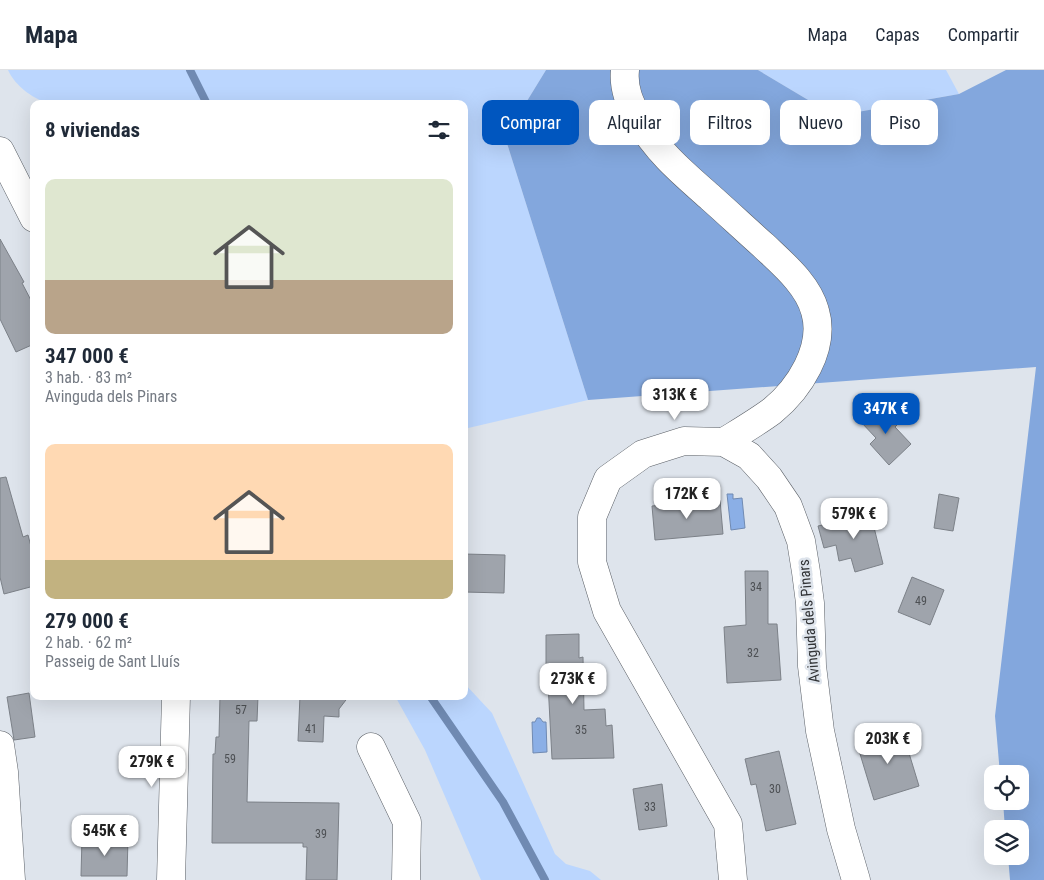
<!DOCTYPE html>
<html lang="es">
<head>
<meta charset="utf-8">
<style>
  :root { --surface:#fff; --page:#f6f6f7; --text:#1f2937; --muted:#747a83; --line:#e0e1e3; --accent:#0056bf }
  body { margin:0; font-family:"Roboto Condensed",sans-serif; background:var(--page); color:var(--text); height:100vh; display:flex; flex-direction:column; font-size:19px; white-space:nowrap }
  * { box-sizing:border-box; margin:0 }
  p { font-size:16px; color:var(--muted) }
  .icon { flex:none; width:28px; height:28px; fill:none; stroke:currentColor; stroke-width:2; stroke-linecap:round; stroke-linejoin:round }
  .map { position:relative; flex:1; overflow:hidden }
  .panel { position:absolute; left:30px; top:30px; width:438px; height:600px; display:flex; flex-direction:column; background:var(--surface); border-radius:10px; box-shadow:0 5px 20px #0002 }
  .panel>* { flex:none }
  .top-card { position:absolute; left:482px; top:30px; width:475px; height:45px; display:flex; gap:10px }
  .buttons { position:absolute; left:984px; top:695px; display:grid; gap:10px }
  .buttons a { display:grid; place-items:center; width:45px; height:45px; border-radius:10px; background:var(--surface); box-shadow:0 5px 20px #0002; font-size:25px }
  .price { position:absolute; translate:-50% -42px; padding:0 11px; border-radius:10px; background:#fff; color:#222; font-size:16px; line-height:32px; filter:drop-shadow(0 1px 2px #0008) }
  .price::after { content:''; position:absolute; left:50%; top:30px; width:15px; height:11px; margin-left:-8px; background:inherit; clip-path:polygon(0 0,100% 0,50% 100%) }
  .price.on { background:var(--accent); color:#fff }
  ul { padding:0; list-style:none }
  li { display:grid; align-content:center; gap:10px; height:265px; padding:0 15px }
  li span { display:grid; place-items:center; height:155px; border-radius:10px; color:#555 }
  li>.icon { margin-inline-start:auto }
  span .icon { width:90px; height:90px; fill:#fffc; stroke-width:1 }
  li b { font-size:21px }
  h2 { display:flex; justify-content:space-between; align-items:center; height:60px; padding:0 15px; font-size:21px }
  .tag { padding:0 18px; border-radius:10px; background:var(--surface); box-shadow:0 5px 20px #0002; font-size:18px; line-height:45px }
  .tag.on { background:var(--accent); color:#fff }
  header { display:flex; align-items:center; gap:30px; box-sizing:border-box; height:70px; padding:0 25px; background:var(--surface); border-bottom:1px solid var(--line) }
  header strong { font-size:24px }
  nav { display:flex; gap:28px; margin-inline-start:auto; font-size:18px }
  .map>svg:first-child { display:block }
</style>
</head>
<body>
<header>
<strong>Mapa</strong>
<nav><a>Mapa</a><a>Capas</a><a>Compartir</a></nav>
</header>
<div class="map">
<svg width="1044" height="810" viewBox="0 0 1044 810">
  <rect width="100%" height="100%" fill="#dee4ec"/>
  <g fill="#bbd6fe">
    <path d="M8,0H546L505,67L588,330L464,359V34H53C35,31 15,16 8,0Z"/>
    <path d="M758,0H946L959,24L835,46Z"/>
    <path d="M464,613L492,643L555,784L566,794L590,801L601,810H481L425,680L395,626H464Z"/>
  </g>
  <path fill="#83a7dd" d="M546,0H758L835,46L959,24L1006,0H1044V810H1010L1008,786H1020V759H1005L1003,731H1020V704H1000L995,646L1036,297L588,330L505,67Z"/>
  <g fill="#8bafe6" stroke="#708ab2">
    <path d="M727,424H733V429L742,428L745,458L731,460Z"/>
    <path d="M537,648H540L543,652H546L547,682L533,683L532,652H535Z"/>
  </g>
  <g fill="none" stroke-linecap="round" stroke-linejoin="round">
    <g stroke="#708ab2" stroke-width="8">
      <path d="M190,0L207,34"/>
      <path d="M430,626L503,732L545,810"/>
    </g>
  </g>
  <g fill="#9fa4ac" stroke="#7c8188">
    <path d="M0,169L24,212L22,213L34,236V274L16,282L0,249Z"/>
    <path d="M880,334L898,354L895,357L911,374L889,395L870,374L876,368L861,352Z"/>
    <path d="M6,407L23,467L28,465L34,488V516L4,524L0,507V408Z"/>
    <path d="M939,424L959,428L953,461L934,458Z"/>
    <path d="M720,430L723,464L655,470L652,436Z"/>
    <path d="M870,441L883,494L855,502L851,488L839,491L836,475L824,478L818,456L831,453L830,450Z"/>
    <path d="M464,484L505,485L504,523L464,522Z"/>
    <path d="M745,501H768V554H777L781,610L727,613L724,557L746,555Z"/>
    <path d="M912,507L944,520L930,555L898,542Z"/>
    <path d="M579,564V588L583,587L584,640L605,639L606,656L612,655L614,688L552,689L548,613H546V565Z"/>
    <path d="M29,623L35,667L14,670L7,627Z"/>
    <path d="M220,626H258L257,651H249L247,732L339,733L337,810H306L307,777H303V773H212L213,684H215L216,667H219Z"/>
    <path d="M300,626H349L339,639V647L324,646L323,672L298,671Z"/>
    <path d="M899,661L903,671L905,670L919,716L874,730L857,674Z"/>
    <path d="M779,681L796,754L766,761L756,714L751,715L745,689Z"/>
    <path d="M662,714L667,756L639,760L633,719Z"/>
    <path d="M82,768H128L127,806H81Z"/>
  </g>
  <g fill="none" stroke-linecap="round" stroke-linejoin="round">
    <g stroke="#5a5f66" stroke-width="29">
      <g id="street">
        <path d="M625,0C623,19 630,34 639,50C657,82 684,104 711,128C729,144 746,160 764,176C784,195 808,215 815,241C826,278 799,319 772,341C757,352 740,362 724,372"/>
        <path d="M0,81L34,148"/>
        <path d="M0,675L4,702L11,810"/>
        <path d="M371,677L407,752L406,810"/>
        <path d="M171,810L176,626"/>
        <path d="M733,810L728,754L607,541L592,492V447L608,409L643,384L684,371L724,372L749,386L769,408L788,436L801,471L806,502L810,533L812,596L820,661L841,759L856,810"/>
      </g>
    </g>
    <use href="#street" stroke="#fff" stroke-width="28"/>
  </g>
  <g text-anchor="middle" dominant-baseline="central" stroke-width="5" stroke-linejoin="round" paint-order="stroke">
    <g font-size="12" fill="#4d5054">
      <text x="756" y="517">34</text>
      <text x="921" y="531">49</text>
      <text x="753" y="583">32</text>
      <text x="241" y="640">57</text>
      <text x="311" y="659">41</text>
      <text x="581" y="660">35</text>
      <text x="230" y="689">59</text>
      <text x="775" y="719">30</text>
      <text x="650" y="737">33</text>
      <text x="321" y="764">39</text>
    </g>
    <g font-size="15" fill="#323437" stroke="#dee4ec">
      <text transform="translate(809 551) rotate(-95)">Avinguda dels Pinars</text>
    </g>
  </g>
</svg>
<div class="buttons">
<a><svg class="icon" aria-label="locate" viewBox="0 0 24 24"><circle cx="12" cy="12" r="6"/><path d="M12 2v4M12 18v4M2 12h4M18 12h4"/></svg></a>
<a><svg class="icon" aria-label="layers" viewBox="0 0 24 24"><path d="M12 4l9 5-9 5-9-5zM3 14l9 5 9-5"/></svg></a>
</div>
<b class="price" style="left:675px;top:351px">313K €</b>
<b class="price on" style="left:886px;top:365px">347K €</b>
<b class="price" style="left:687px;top:450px">172K €</b>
<b class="price" style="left:854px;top:470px">579K €</b>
<b class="price" style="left:573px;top:635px">273K €</b>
<b class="price" style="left:888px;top:695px">203K €</b>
<b class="price" style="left:152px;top:718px">279K €</b>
<b class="price" style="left:105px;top:787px">545K €</b>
<div class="top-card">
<a class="tag on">Comprar</a>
<a class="tag">Alquilar</a>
<a class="tag">Filtros</a>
<a class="tag">Nuevo</a>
<a class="tag">Piso</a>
</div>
<section class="panel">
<h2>8 viviendas<svg class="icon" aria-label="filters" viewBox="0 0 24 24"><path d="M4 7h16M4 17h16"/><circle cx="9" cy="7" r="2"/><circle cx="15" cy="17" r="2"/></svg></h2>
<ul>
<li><span style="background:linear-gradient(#dfe7d0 65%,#b9a48a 0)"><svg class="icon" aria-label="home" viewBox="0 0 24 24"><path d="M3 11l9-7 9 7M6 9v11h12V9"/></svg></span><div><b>347 000 €</b><p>3 hab. · 83 m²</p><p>Avinguda dels Pinars</p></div></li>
<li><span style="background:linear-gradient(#ffd9b3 75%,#c2b280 0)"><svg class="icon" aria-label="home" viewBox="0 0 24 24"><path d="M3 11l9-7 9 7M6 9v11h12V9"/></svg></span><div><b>279 000 €</b><p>2 hab. · 62 m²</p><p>Passeig de Sant Lluís</p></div></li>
</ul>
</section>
</div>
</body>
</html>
